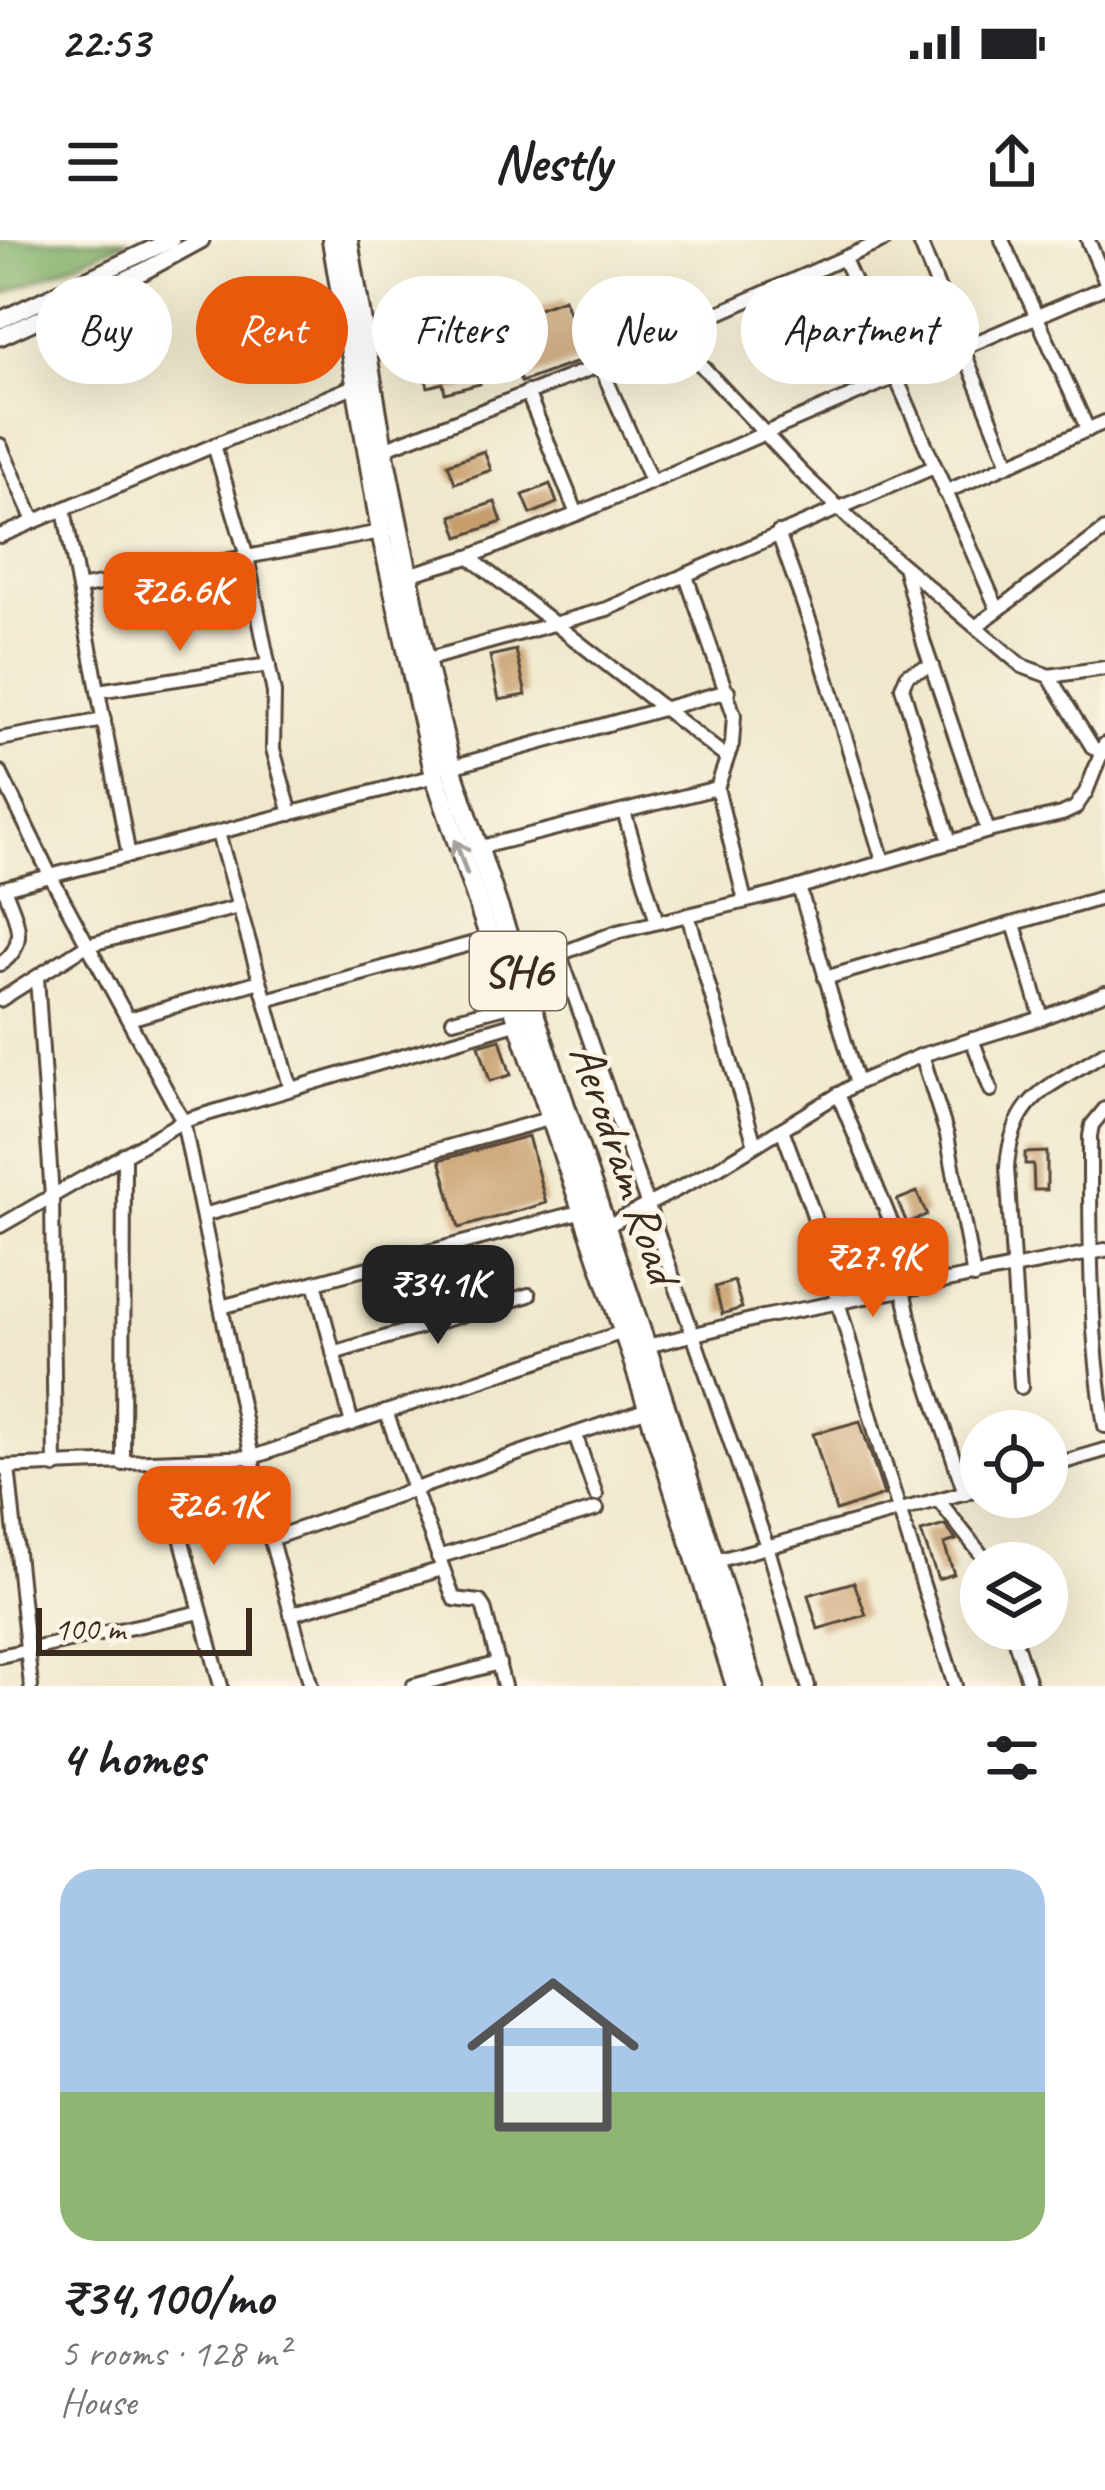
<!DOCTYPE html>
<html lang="en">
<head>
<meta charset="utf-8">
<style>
  :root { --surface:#fff; --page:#f6f6f6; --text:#202124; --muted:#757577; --accent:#ea580c }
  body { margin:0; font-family:Caveat,sans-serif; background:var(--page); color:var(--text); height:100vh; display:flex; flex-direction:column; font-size:45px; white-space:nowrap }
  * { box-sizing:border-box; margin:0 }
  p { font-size:39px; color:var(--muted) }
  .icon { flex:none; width:66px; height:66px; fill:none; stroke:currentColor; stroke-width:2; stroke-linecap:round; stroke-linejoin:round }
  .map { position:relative; height:1446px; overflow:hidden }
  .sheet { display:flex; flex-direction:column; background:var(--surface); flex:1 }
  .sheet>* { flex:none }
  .banner { position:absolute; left:36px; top:36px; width:1035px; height:108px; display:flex; gap:24px }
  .tools { position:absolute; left:960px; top:1170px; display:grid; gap:24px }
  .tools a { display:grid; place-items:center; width:108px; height:108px; border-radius:50%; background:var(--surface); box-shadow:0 12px 48px #0002; font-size:60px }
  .scale { position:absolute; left:36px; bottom:30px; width:216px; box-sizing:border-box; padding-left:12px; border:6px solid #3b2a1e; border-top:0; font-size:33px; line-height:42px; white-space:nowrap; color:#3b2a1e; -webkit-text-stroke:9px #fcf5e5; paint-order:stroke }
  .price { position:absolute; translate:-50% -102px; padding:0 27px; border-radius:24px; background:var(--accent); color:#fff; font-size:39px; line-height:78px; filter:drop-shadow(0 3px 6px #0008) }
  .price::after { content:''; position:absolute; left:50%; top:72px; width:36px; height:27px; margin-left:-18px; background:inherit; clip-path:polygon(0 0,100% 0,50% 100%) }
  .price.on { background:#222; color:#fff }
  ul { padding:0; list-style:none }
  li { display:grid; align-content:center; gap:24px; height:636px; padding:0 60px }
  li span { display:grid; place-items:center; height:372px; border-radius:36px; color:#555 }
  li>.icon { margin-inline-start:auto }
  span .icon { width:216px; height:216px; fill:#fffc; stroke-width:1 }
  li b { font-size:51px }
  h2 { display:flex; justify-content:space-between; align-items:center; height:144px; padding:0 60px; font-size:51px }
  .chip { padding:0 42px; border-radius:54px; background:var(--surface); box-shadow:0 12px 48px #0002; font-size:42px; line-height:108px }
  .chip.on { background:var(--accent); color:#fff }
  .status { display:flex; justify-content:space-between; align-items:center; height:84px; padding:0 60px; background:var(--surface); direction:ltr }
  .status svg { height:33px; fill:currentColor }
  header { display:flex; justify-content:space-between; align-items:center; height:156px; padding:0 60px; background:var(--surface); font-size:54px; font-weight:700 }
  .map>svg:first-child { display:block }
</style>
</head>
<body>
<div class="status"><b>22:53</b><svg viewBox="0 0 49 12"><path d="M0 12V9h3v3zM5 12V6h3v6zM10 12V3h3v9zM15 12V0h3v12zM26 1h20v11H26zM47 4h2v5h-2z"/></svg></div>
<header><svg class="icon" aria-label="menu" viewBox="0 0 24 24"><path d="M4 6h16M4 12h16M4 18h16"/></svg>Nestly<svg class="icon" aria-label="share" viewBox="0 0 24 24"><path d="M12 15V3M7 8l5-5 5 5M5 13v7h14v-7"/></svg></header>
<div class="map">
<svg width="1105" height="1446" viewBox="0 0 1105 1446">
  <rect width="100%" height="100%" fill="#fcf5e5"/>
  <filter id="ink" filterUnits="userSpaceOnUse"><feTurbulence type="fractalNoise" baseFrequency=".00833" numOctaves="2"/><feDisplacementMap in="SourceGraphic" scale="24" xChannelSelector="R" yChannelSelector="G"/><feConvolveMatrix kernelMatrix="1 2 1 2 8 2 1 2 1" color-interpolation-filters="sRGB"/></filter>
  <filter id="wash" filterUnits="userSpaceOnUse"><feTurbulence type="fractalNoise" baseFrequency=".004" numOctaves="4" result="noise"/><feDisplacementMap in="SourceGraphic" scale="48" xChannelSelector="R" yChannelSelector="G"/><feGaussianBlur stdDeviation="2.7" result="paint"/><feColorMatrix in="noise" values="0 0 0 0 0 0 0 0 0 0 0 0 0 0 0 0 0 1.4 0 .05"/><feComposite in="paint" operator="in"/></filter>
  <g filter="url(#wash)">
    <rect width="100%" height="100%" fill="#efe8cc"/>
    <path fill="#82b16a" stroke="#5e6e44" stroke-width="3" d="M0,0H129L0,56Z"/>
    <g id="blocks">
      <g fill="#c79d6c">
        <path d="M564,59L586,119L521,142L499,82Z"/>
        <path d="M469,101L480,144L445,153L443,143L428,147L421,120L439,116L437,109Z"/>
        <path d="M484,211L491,230L455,243L448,224Z"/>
        <path d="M550,244L557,263L531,274L523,255Z"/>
        <path d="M495,262L502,282L459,297L452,276Z"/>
        <path d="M240,335L247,371L194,380L188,343Z"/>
        <path d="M516,410L526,455L499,460L490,416Z"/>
        <path d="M500,799L511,835L490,841L479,805Z"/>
        <path d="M528,896L546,963L459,988L440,920Z"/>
        <path d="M1047,912V950H1034L1033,924H1025V913Z"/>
        <path d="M917,952L927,975L907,983L897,960Z"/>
        <path d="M734,1041L742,1068L722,1074L715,1047Z"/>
        <path d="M860,1181L884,1255L836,1271L813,1194Z"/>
        <path d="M945,1285L956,1300L944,1304L954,1334L938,1339L921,1292Z"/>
        <path d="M854,1342L866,1375L818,1389L808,1355Z"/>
      </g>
    </g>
  </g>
  <g filter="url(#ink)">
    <use href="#blocks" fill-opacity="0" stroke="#564638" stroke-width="3"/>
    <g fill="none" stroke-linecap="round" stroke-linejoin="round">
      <g stroke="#564638" stroke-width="18">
        <g id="minor">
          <path d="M919,0L1009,224"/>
          <path d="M1002,0L1088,190"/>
          <path d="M1088,0L1105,40"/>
          <path d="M844,19L997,368"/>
          <path d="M672,94L801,232L867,295L1022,426L1049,436L1105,428"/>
          <path d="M600,125L651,241"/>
          <path d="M527,152L577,274"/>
          <path d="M0,205L34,281"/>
          <path d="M214,205L247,317L274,453L273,509L291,574"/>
          <path d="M381,210L600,125L885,0"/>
          <path d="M945,252L1105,182"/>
          <path d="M64,269L129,616"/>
          <path d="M778,293L813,391L883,621"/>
          <path d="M0,296L356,145"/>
          <path d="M469,317L726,517"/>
          <path d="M905,330L924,404L988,591"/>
          <path d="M408,335L469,317L577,274L1105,47"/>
          <path d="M686,336L734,475L732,504L717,548L745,661"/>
          <path d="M79,348L381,292"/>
          <path d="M978,385L1105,290"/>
          <path d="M425,420L607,369L934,227"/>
          <path d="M932,426L908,434L902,447L950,602"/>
          <path d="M1049,436L1093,508L1105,513"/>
          <path d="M98,451L269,425"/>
          <path d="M0,499L104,480"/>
          <path d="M451,527L728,451"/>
          <path d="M0,532L51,637L183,881L262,1267L311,1446"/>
          <path d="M624,572L657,682"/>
          <path d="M218,593L291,849"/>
          <path d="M477,608L717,548"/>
          <path d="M799,647L857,843"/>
          <path d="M0,649L435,536"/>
          <path d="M688,675L755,905"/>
          <path d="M1014,684L1042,778"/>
          <path d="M559,712L768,1309L808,1446"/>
          <path d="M0,724C31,704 15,676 4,648"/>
          <path d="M518,730L617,692L776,654L988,591L1062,574L1075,568L1086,552L1105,504"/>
          <path d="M37,737L52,957L55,1227"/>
          <path d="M825,738L1105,657"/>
          <path d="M0,760L87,705L239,667"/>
          <path d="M266,760L489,699"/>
          <path d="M129,779L260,741"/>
          <path d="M453,780L513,764"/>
          <path d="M972,799L991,850"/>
          <path d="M922,815L947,895L974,1037"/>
          <path d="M838,854L918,1047"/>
          <path d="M1105,869L1092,885L1090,896C1090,993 1089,1090 1105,1186"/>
          <path d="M782,889L812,970L881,1212L955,1446"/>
          <path d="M203,975L552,878"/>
          <path d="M0,986L183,881L519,782"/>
          <path d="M605,987L718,928L857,843L922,815L1042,778L1105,753"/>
          <path d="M315,1042L352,1184"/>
          <path d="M903,1050L915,1103L965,1253"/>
          <path d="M221,1067L583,971"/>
          <path d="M643,1107L763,1077L1105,1010"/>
          <path d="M333,1113L529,1055"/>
          <path d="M1021,1147L1007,927C1013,853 1050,848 1105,812"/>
          <path d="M386,1172L454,1359L480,1362L484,1368L504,1446"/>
          <path d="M575,1194L596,1255"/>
          <path d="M161,1223L221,1446"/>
          <path d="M123,1224L124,914"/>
          <path d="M0,1227L253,1217L623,1092"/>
          <path d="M8,1227L31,1446"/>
          <path d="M1047,1227L1105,1210"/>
          <path d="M939,1261L988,1323"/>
          <path d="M270,1299L648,1169"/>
          <path d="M438,1317L597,1269"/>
          <path d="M712,1322L981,1248"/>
          <path d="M291,1374L442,1329"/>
          <path d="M1011,1389L1030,1446"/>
          <path d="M0,1416L201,1372"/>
          <path d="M413,1446L499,1423"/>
        </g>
      </g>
      <g stroke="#564638" stroke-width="21">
        <g id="tertiary">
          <path d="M0,80L171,0"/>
          <path d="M0,97L144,31L201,0"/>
        </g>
      </g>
      <g stroke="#564638" stroke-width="24">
        <g id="primary">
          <path d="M332,0L381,292L435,536L630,1111L736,1446"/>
          <path d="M348,0L383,209L425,420L451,527L646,1106L754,1446"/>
        </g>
      </g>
      <use href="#minor" stroke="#fff" stroke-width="12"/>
      <use href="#tertiary" stroke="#fff" stroke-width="15"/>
      <use href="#primary" stroke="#fff" stroke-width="18"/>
    </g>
    <defs><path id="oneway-shaft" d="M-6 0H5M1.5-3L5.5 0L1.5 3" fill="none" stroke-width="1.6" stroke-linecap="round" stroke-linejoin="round" transform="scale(3)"/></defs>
    <use stroke="#a79f9a" href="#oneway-shaft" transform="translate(461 617) rotate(-109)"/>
  </g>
  <g text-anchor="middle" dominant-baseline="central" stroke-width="9" stroke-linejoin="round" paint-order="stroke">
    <rect fill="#fcf5e5" stroke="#75675a" stroke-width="3" x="470" y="692" width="96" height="78" rx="9"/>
    <g font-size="45" font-weight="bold" fill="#3b2a1e">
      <text x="518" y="731">SH6</text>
    </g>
    <g font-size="48" fill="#3b2a1e" stroke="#fcf5e5">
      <text transform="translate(625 923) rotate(71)">Aerodram Road</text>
    </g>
  </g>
</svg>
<div class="tools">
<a><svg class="icon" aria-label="locate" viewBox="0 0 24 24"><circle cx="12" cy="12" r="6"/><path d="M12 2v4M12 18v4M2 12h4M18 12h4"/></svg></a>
<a><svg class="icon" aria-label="layers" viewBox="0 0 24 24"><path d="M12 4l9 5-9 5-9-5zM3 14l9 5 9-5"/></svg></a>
</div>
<div class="scale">100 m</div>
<b class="price" style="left:180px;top:414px">₹26.6K</b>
<b class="price" style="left:873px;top:1080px">₹27.9K</b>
<b class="price on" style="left:438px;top:1107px">₹34.1K</b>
<b class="price" style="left:214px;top:1328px">₹26.1K</b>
<div class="banner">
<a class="chip">Buy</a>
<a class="chip on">Rent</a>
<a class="chip">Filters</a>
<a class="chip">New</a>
<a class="chip">Apartment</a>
</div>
</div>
<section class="sheet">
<h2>4 homes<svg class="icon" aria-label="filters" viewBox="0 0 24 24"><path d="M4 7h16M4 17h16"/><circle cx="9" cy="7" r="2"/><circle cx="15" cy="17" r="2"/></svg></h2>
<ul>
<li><span style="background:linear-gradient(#a9c7e8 60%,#8fb573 0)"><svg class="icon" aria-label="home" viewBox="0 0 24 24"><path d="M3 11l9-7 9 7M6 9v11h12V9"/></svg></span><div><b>₹34,100/mo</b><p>5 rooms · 128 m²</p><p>House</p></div></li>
</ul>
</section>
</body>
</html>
